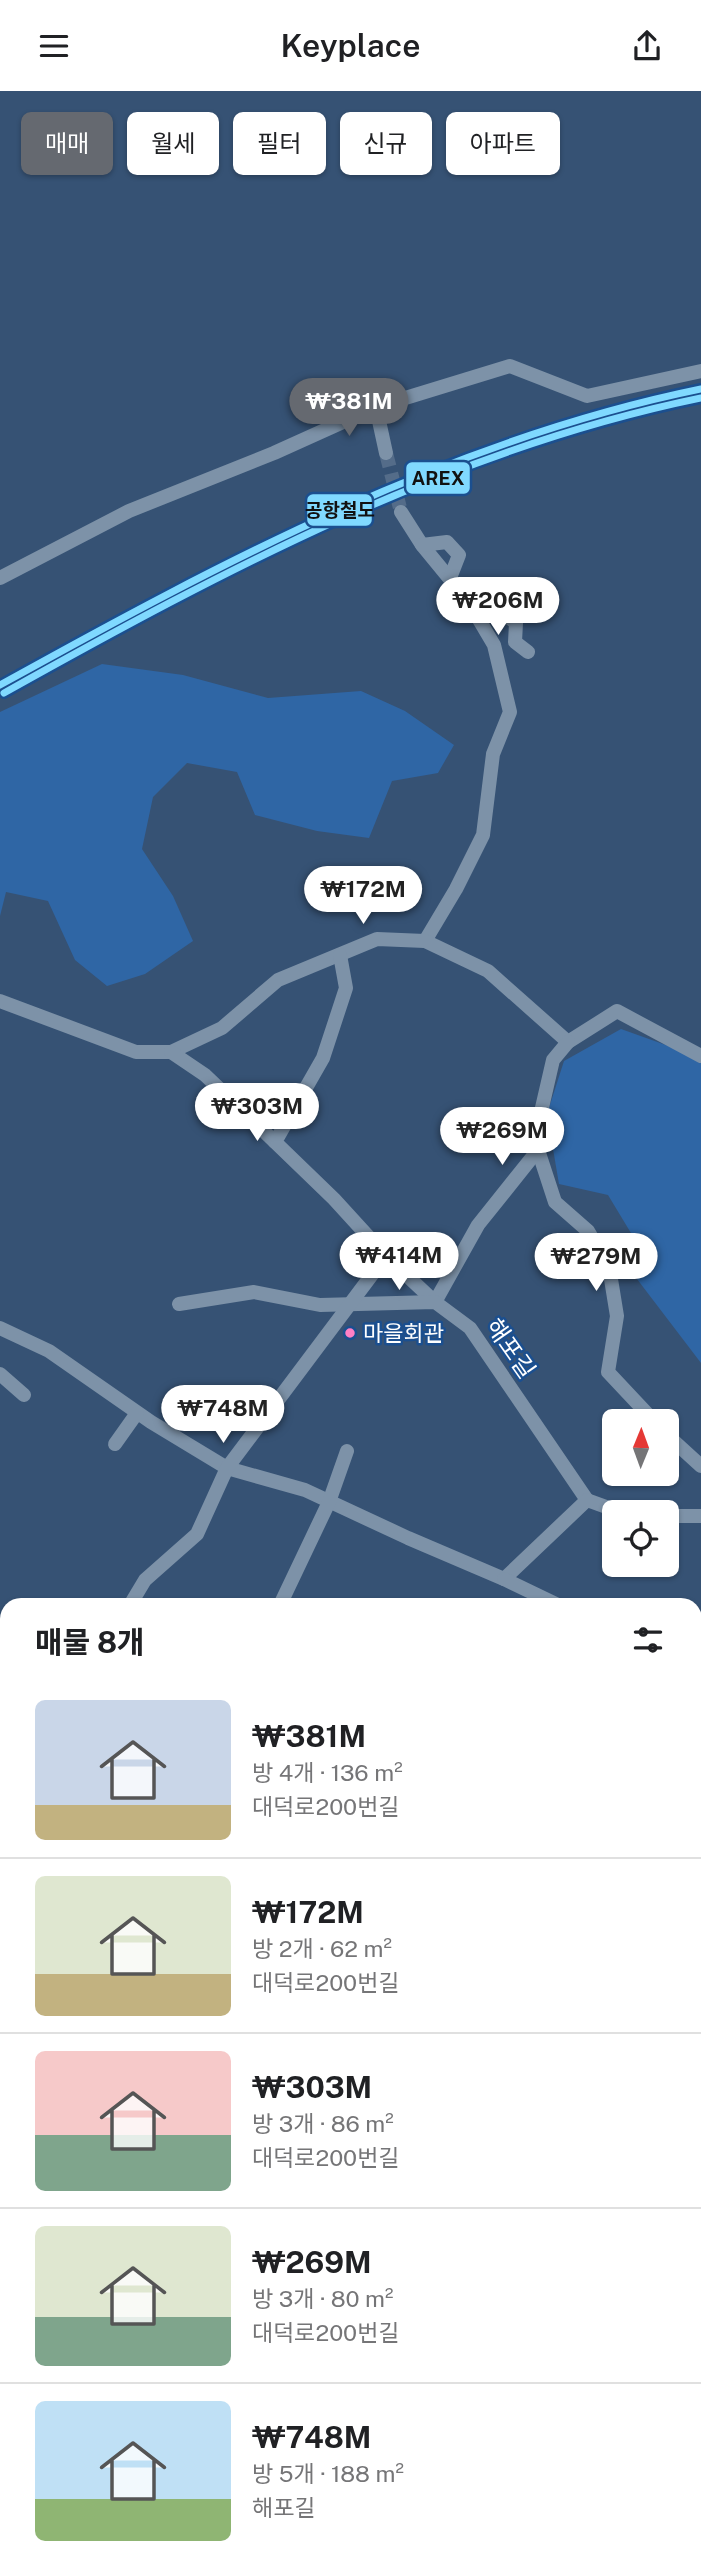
<!DOCTYPE html>
<html lang="ko">
<head>
<meta charset="utf-8">
<style>
  :root { --surface:#fff; --page:#f6f6f6; --text:#202124; --muted:#757577; --line:#e0e0e0; --accent:#656970 }
  body { margin:0; font-family:"Public Sans","Noto Sans KR",sans-serif; background:var(--page); color:var(--text); height:100vh; display:flex; flex-direction:column; font-size:26px; white-space:nowrap }
  * { box-sizing:border-box; margin:0 }
  p { font-size:23px; color:var(--muted) }
  .icon { flex:none; width:38px; height:38px; fill:none; stroke:currentColor; stroke-width:2; stroke-linecap:round; stroke-linejoin:round }
  .map { position:relative; flex:1; overflow:hidden }
  .sheet { position:absolute; left:0px; top:1507px; width:702px; height:975px; display:flex; flex-direction:column; background:var(--surface); border-radius:21px 21px 0 0; box-shadow:0 2px 5px #0004 }
  .sheet>* { flex:none }
  .top-card { position:absolute; left:21px; top:21px; width:660px; height:63px; display:flex; gap:14px }
  .needle { width:46px; rotate:1deg }
  .fabs { position:absolute; left:602px; top:1318px; display:grid; gap:14px }
  .fabs a { display:grid; place-items:center; width:77px; height:77px; border-radius:10px; background:var(--surface); box-shadow:0 2px 5px #0004; font-size:35px }
  .price { position:absolute; translate:-50% -60px; padding:0 16px; border-radius:24px; background:#fff; color:#222; font-size:23px; line-height:46px; filter:drop-shadow(0 2px 4px #0008) }
  .price::after { content:''; position:absolute; left:50%; top:42px; width:21px; height:16px; margin-left:-10px; background:inherit; clip-path:polygon(0 0,100% 0,50% 100%) }
  .price.on { background:var(--accent); color:#fff }
  ul { padding:0; list-style:none }
  li { display:flex; align-items:center; gap:21px; height:175px; padding:0 35px }
  li+li { border-top:2px solid var(--line) }
  li span { display:grid; place-items:center; flex:none; width:196px; height:140px; border-radius:10px; color:#555 }
  li>.icon { margin-inline-start:auto }
  span .icon { width:84px; height:84px; fill:#fffc; stroke-width:1 }
  li b { font-size:30px }
  h2 { display:flex; justify-content:space-between; align-items:center; height:84px; padding:0 35px; font-size:30px }
  .chip { padding:0 24px; border-radius:10px; background:var(--surface); box-shadow:0 2px 5px #0004; font-size:24px; line-height:63px }
  .chip.on { background:var(--accent); color:#fff }
  header { display:flex; justify-content:space-between; align-items:center; height:91px; padding:0 35px; background:var(--surface); font-size:32px; font-weight:600 }
  .map>svg:first-child { display:block }
</style>
</head>
<body>
<header><svg class="icon" aria-label="menu" viewBox="0 0 24 24"><path d="M4 6h16M4 12h16M4 18h16"/></svg>Keyplace<svg class="icon" aria-label="share" viewBox="0 0 24 24"><path d="M12 15V3M7 8l5-5 5 5M5 13v7h14v-7"/></svg></header>
<div class="map">
<svg width="701" height="2480" viewBox="0 0 701 2480">
  <rect width="100%" height="100%" fill="#365274"/>
  <g fill="#2f66a5">
    <path d="M102,573L183,584L268,607L361,600L405,620L454,654L438,682L392,690L369,747L317,740L255,724L237,681L187,672L153,706L142,758L173,805L193,850L145,883L107,895L75,869L48,810L6,801L0,825V621Z"/>
    <path d="M621,938L677,958L701,972V1272L637,1188L640,1157L608,1104L559,1093L547,1023L564,970Z"/>
    <path d="M695,1692L701,1698V2156L695,2163Z"/>
  </g>
  <path fill="#3b618d" d="M0,1997L7,2002V2098L0,2107Z"/>
  <g fill="none" stroke-linecap="round" stroke-linejoin="round">
    <path stroke="#546c89" stroke-width="14" stroke-dasharray="14 7" stroke-linecap="butt" d="M386,362L401,421"/>
    <g stroke="#7d92a8" stroke-width="14">
      <path d="M376,316L386,362"/>
      <path d="M401,421L422,454L468,510L494,554L510,621L493,663L483,744L456,798L425,850"/>
      <path d="M422,454L447,451L459,464L450,487"/>
      <path d="M0,487L129,420L274,362L376,316L510,275L587,305L701,280"/>
      <path d="M468,510L485,508L516,532L515,551L528,561"/>
      <path d="M0,910L136,961H171L222,937L278,889L377,848L425,850L488,880L568,951L617,920L701,965"/>
      <path d="M171,961L205,984L275,1051"/>
      <path d="M538,1059L555,1111L588,1140L609,1176L617,1225L608,1281L654,1330"/>
      <path d="M386,1165L435,1211L478,1134L538,1059L541,1021L553,969L568,951"/>
      <path d="M179,1213L254,1201L320,1214L435,1211L470,1237L587,1409"/>
      <path d="M0,1237L49,1260L151,1331L227,1377L305,1399L408,1447L504,1488L587,1409L620,1421"/>
      <path d="M0,1283L24,1304"/>
      <path d="M667,1344L701,1375"/>
      <path d="M115,1353L137,1322"/>
      <path d="M667,1425H701"/>
      <path d="M504,1488L558,1514"/>
      <path d="M130,1514L145,1489L197,1443L227,1377L386,1165L334,1108L275,1051L323,967L346,897L340,864"/>
      <path d="M280,1514L329,1411L347,1360"/>
      <path d="M695,1596L701,1600"/>
    </g>
    <g stroke="#7d92a8" stroke-width="18">
      <path d="M695,2458L701,2439"/>
      <path d="M690,2480L691,2474"/>
    </g>
    <g stroke="#7e92a7" stroke-width="26">
      <path d="M0,1635L7,1650"/>
      <path d="M0,1698L7,1713"/>
      <path d="M331,2474V2480"/>
      <path d="M354,2474L355,2480"/>
    </g>
    <g stroke="#1b4f8f" stroke-width="12">
      <path id="rail-1" d="M0,594C222,471 451,349 701,298"/>
    </g>
    <g stroke="#1b4f8f" stroke-width="12">
      <path id="rail-2" d="M4,602C224,479 452,358 701,307"/>
    </g>
    <use href="#rail-1" stroke="#80d9ff" stroke-width="7"/>
    <use href="#rail-2" stroke="#80d9ff" stroke-width="7"/>
  </g>
  <circle fill="#ff80c5" stroke="#1b4f8f" stroke-width="2.5" cx="350" cy="1242" r="6"/>
  <g text-anchor="middle" dominant-baseline="central" stroke-width="5" stroke-linejoin="round" paint-order="stroke">
    <g font-size="22" fill="#fff" stroke="#1b4f8f" text-anchor="start">
      <text x="363" y="1242">마을회관</text>
    </g>
    <g font-size="24" fill="#fff" stroke="#1b4f8f">
      <text transform="translate(511 1257) rotate(55)">해포길</text>
    </g>
  </g>
  <g stroke="#1b4f8f" stroke-width="2.5">
    <rect x="405" y="370" width="66" height="34" rx="7" fill="#80d9ff"/>
    <rect x="306" y="402" width="67" height="34" rx="7" fill="#80d9ff"/>
  </g>
  <g font-size="19" text-anchor="middle" font-weight="bold" fill="#111">
    <text x="438" y="394">AREX</text>
    <text x="340" y="426">공항철도</text>
  </g>
</svg>
<div class="fabs">
<a><svg class="needle" viewBox="-14 -14 28 28"><path d="M0-13l5 13h-10z" fill="#e53935"/><path d="M0 13l5-13h-10z" fill="#757577"/></svg></a>
<a><svg class="icon" aria-label="locate" viewBox="0 0 24 24"><circle cx="12" cy="12" r="6"/><path d="M12 2v4M12 18v4M2 12h4M18 12h4"/></svg></a>
</div>
<b class="price on" style="left:349px;top:347px">₩381M</b>
<b class="price" style="left:498px;top:546px">₩206M</b>
<b class="price" style="left:363px;top:835px">₩172M</b>
<b class="price" style="left:257px;top:1052px">₩303M</b>
<b class="price" style="left:502px;top:1076px">₩269M</b>
<b class="price" style="left:399px;top:1201px">₩414M</b>
<b class="price" style="left:596px;top:1202px">₩279M</b>
<b class="price" style="left:223px;top:1354px">₩748M</b>
<div class="top-card">
<a class="chip on">매매</a>
<a class="chip">월세</a>
<a class="chip">필터</a>
<a class="chip">신규</a>
<a class="chip">아파트</a>
</div>
<section class="sheet">
<h2>매물 8개<svg class="icon" aria-label="filters" viewBox="0 0 24 24"><path d="M4 7h16M4 17h16"/><circle cx="9" cy="7" r="2"/><circle cx="15" cy="17" r="2"/></svg></h2>
<ul>
<li><span style="background:linear-gradient(#c9d6e8 75%,#c2b280 0)"><svg class="icon" aria-label="home" viewBox="0 0 24 24"><path d="M3 11l9-7 9 7M6 9v11h12V9"/></svg></span><div><b>₩381M</b><p>방 4개 · 136 m²</p><p>대덕로200번길</p></div></li>
<li><span style="background:linear-gradient(#dfe7d0 70%,#c2b280 0)"><svg class="icon" aria-label="home" viewBox="0 0 24 24"><path d="M3 11l9-7 9 7M6 9v11h12V9"/></svg></span><div><b>₩172M</b><p>방 2개 · 62 m²</p><p>대덕로200번길</p></div></li>
<li><span style="background:linear-gradient(#f6c9c9 60%,#7fa58c 0)"><svg class="icon" aria-label="home" viewBox="0 0 24 24"><path d="M3 11l9-7 9 7M6 9v11h12V9"/></svg></span><div><b>₩303M</b><p>방 3개 · 86 m²</p><p>대덕로200번길</p></div></li>
<li><span style="background:linear-gradient(#dfe7d0 65%,#7fa58c 0)"><svg class="icon" aria-label="home" viewBox="0 0 24 24"><path d="M3 11l9-7 9 7M6 9v11h12V9"/></svg></span><div><b>₩269M</b><p>방 3개 · 80 m²</p><p>대덕로200번길</p></div></li>
<li><span style="background:linear-gradient(#bfe0f5 70%,#8fb573 0)"><svg class="icon" aria-label="home" viewBox="0 0 24 24"><path d="M3 11l9-7 9 7M6 9v11h12V9"/></svg></span><div><b>₩748M</b><p>방 5개 · 188 m²</p><p>해포길</p></div></li>
</ul>
</section>
</div>
</body>
</html>
